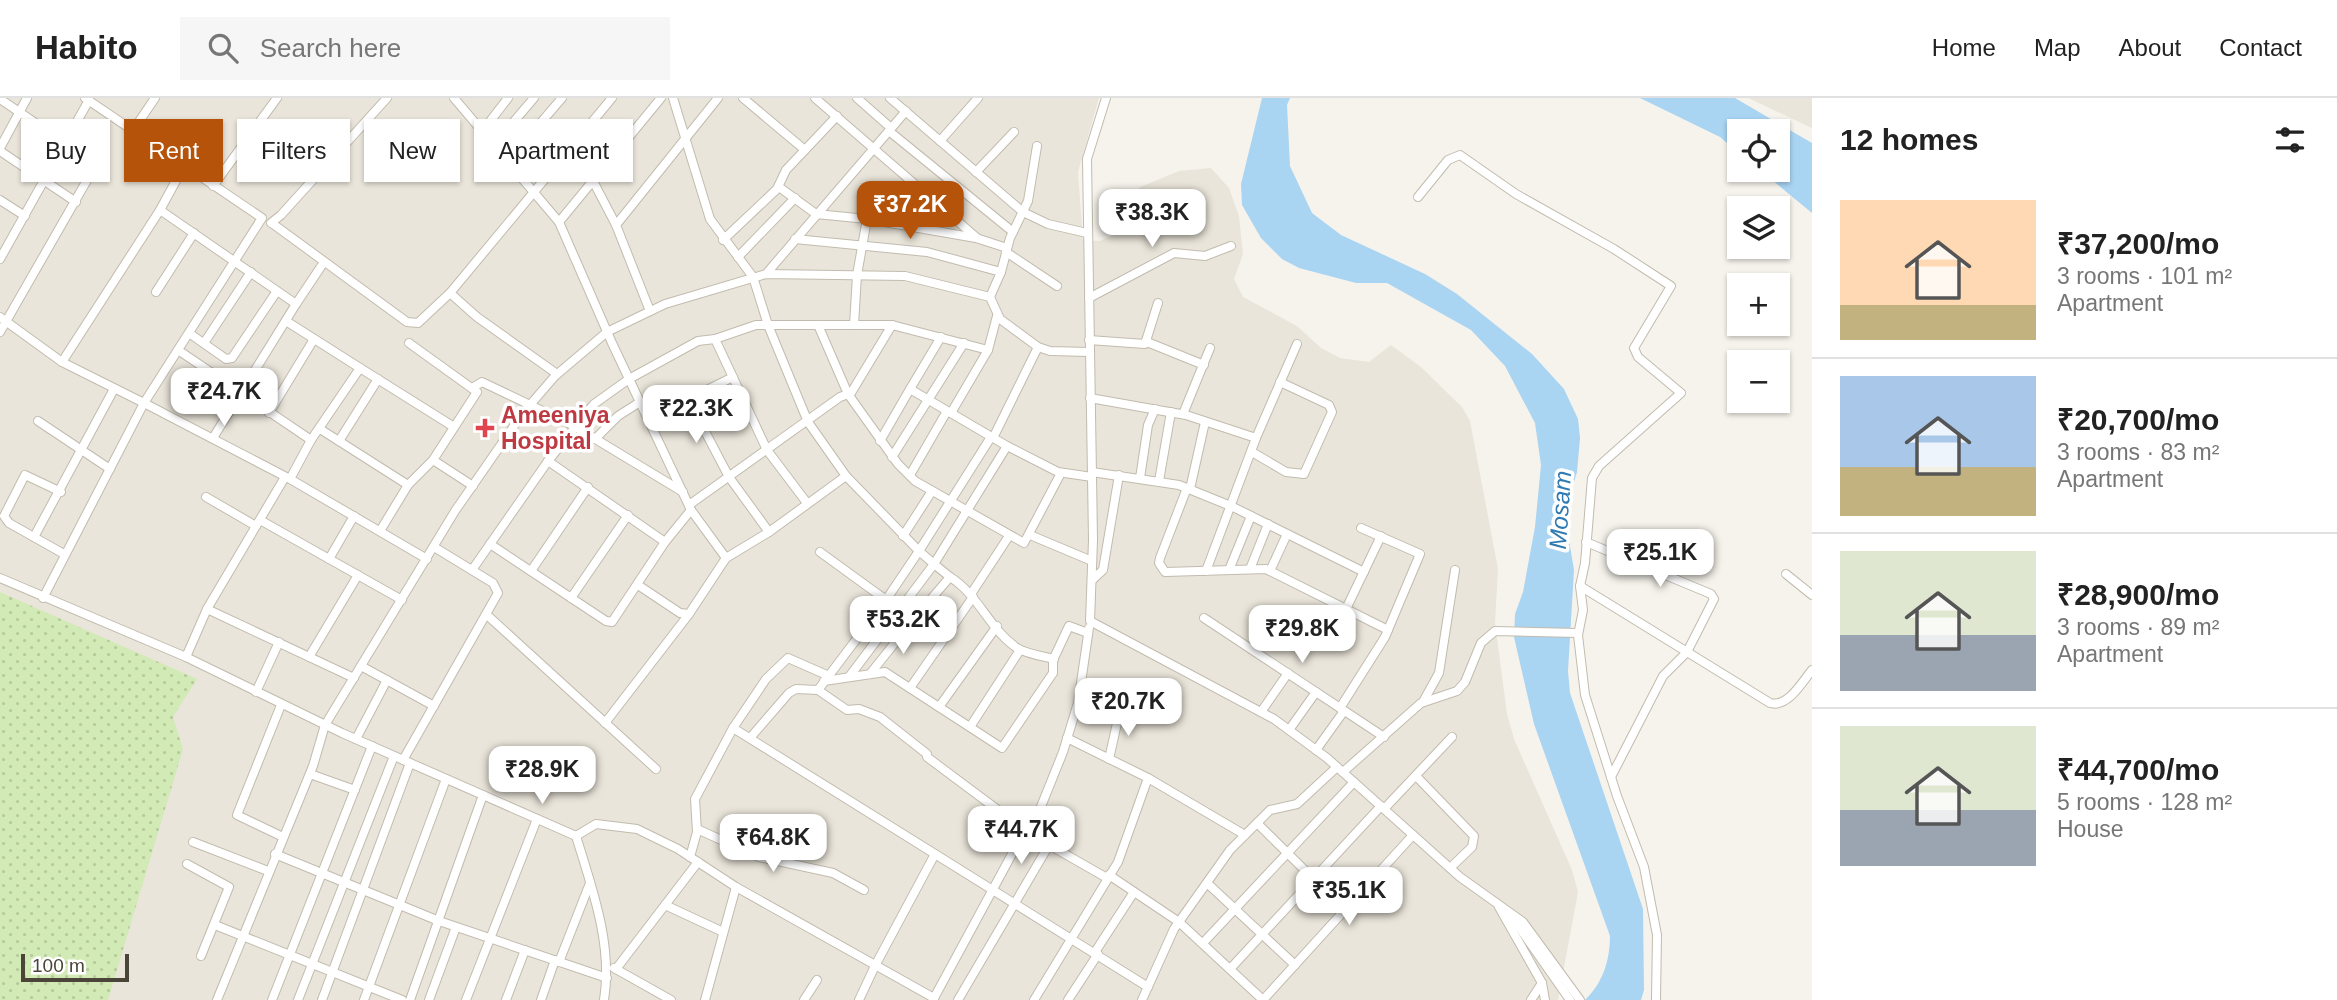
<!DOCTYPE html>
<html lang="en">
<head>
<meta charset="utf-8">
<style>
  :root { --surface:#fff; --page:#f6f6f6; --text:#222; --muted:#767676; --line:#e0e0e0; --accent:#b45309 }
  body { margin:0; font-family:Arial,sans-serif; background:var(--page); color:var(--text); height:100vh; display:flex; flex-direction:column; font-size:26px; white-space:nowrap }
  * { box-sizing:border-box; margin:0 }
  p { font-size:23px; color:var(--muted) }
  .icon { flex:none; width:38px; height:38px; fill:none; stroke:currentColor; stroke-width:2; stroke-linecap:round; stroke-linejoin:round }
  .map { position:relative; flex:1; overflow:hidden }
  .sheet { display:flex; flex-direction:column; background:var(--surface); width:525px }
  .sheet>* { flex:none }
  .top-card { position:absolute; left:21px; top:21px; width:665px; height:63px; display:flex; gap:14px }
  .buttons { position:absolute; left:1727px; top:21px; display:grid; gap:14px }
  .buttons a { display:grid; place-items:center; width:63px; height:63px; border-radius:0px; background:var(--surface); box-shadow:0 2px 5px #0004; font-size:35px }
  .scale { position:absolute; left:21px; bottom:18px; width:108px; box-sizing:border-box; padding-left:7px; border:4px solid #4b4439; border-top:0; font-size:19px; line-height:24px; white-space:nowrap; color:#4b4439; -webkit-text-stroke:5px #fff; paint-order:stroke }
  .price { position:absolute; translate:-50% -60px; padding:0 16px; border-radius:14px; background:#fff; color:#222; font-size:23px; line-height:46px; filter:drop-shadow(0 2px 4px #0008) }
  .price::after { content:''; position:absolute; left:50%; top:42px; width:21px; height:16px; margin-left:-10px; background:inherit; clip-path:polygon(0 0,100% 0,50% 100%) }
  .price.active { background:var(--accent); color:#fff }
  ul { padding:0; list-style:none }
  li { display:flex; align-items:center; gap:21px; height:175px; padding:0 28px }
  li+li { border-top:2px solid var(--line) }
  li span { display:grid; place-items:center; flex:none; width:196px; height:140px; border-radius:0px; color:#555 }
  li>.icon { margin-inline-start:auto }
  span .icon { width:84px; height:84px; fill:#fffc; stroke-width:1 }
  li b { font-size:30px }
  h2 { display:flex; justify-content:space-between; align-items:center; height:84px; padding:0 28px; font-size:30px }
  .tag { padding:0 24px; border-radius:0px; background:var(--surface); box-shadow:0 2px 5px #0004; font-size:24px; line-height:63px }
  .tag.active { background:var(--accent); color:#fff }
  header { display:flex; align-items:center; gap:42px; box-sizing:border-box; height:98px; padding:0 35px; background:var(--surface); border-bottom:2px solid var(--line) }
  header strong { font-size:33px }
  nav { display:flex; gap:38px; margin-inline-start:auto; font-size:24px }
  .search { width:490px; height:63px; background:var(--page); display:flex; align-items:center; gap:18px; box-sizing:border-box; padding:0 24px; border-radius:0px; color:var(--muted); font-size:26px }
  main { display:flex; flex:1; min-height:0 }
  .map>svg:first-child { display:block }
</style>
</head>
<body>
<header>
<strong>Habito</strong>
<div class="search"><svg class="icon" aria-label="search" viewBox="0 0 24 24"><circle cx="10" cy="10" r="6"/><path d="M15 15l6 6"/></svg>Search here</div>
<nav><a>Home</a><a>Map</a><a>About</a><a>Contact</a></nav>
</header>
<main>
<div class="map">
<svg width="1812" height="902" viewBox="0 0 1812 902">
  <defs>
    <pattern id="grass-dots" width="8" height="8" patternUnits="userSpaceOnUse" patternTransform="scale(1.75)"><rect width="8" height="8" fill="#d2eab5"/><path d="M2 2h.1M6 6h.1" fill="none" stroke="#b6ca9c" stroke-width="1.8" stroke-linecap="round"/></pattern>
  </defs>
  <rect width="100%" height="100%" fill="#f6f3ec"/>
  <g fill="#eae5da">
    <path d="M0,0H1099L1078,74L1083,142L1100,143L1111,138L1123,125L1133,98L1140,89L1179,73L1211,70L1229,90L1239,118L1243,156L1234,181L1243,199L1297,228L1321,250L1340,260L1369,264L1391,247L1421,269L1462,309L1470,323L1498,471L1495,525L1507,616L1514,641L1572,772L1578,794L1558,902H0Z"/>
    <path d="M1748,0H1812V30Z"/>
  </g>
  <path fill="url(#grass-dots)" d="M0,494L197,581L173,619L183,651L108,902H0Z"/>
  <g fill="#a9d4f2">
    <path d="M1262,0H1290L1287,7L1290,68L1312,115L1341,137L1425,176L1457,196L1532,256L1564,291L1578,321L1580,340L1577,374L1566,409V424L1574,472L1568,573L1570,595L1643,811L1644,892L1641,902H1585C1603,885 1610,862 1610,838L1534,626L1514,539L1515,516L1523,494L1535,429L1541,367L1535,325L1505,268L1471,232L1387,185H1356L1299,170L1282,161L1261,140L1242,107L1241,86Z"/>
    <path d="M1640,0H1735L1812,45V115L1760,72H1778V33H1740L1739,55L1720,39Z"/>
  </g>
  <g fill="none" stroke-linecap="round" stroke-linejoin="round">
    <g stroke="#c2bbae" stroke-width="10">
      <g id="minor">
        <path d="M85,0L262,120L144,305L290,381L427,461"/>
        <path d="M454,0L559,124L612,245L691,412L726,460L769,434L846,378L808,324L768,227H892L851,295L840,299L689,407"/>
        <path d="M673,0L710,121L753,179L768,227H756L715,241L767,352L807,405"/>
        <path d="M743,0L805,52"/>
        <path d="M815,0L977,140"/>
        <path d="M857,0L891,30"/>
        <path d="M890,0L1023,114L1048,126L1087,135"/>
        <path d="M1106,0L1087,61L1093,442L1090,523L1274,621L1327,660L1460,779L1523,824L1580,902"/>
        <path d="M0,1L90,62L94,70L0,234"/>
        <path d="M134,31L155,0"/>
        <path d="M889,33L1013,134"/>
        <path d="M481,35L508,0"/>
        <path d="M940,43L978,0"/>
        <path d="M493,48L534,0"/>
        <path d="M1037,48L1028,103L1010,140L1001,174L990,199L1000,221L1038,249L1050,253L1089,254"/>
        <path d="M0,50L27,0"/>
        <path d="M0,53L76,104"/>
        <path d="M507,64L562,0"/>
        <path d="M976,74L1014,34"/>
        <path d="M593,83L616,127L650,213"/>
        <path d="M213,88L277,0"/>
        <path d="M779,89L816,116L867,121L976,140L1007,150"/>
        <path d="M1418,99L1448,62L1460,57L1516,96L1614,151L1671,188L1634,250L1638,259L1681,295L1599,368L1592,380L1585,465L1580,488L1583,512L1578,537L1585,597L1617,698L1644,769L1657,837L1656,902"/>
        <path d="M0,102L25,118"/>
        <path d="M160,112L296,206L213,340"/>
        <path d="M559,124L661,0"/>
        <path d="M271,125L281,117L387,0"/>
        <path d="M273,126L407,224L418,225L450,195"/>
        <path d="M616,127L718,0"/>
        <path d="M795,141L927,154L1001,174"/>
        <path d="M723,142L777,91L786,72L837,18"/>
        <path d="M1006,154L1057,188"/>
        <path d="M738,159L795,100"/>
        <path d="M0,161L89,2"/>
        <path d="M766,176L906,13"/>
        <path d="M156,194L194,135"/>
        <path d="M1089,200L1174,155L1205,158L1231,148"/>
        <path d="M296,206L324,164"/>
        <path d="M0,219L62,264L144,305L43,500"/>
        <path d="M286,223L360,270"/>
        <path d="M818,227L848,296L898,366L915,383L1024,445L1061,375"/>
        <path d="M854,227L857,177L867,121"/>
        <path d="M892,227L988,252L997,218"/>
        <path d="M189,235L226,261L232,260L277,193"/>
        <path d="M1089,242L1145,246L1158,205"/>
        <path d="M1147,244L1204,267"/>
        <path d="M204,245L251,174"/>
        <path d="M409,245L477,294L433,362L473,388"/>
        <path d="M178,252L311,342"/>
        <path d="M62,264L160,112L184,68"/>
        <path d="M557,276L477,219L450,195L612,0"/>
        <path d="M472,290L482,284L574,328L683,394"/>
        <path d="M910,291L941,239"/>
        <path d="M1090,300L1186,317L1256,340"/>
        <path d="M688,301L729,379L769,434"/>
        <path d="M269,315L314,241"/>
        <path d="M951,315L988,252"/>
        <path d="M1183,316L1210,250"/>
        <path d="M648,321L733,279"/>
        <path d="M38,323L110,371"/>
        <path d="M320,331L408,387"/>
        <path d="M993,340L1038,249"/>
        <path d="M595,341L618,318L640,304"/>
        <path d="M339,343L378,281"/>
        <path d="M1007,348L1058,374L1092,379"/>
        <path d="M1252,354L1286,374L1304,376L1332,314L1329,307L1280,284"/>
        <path d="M892,359L964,245"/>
        <path d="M548,363L665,444"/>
        <path d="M1092,374L1179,387L1233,409L1364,474"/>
        <path d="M910,377L947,313"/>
        <path d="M846,378L919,453L886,502L913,522L950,479L934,466L1007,348L910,291L880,343"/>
        <path d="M1140,380L1148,327L1155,311"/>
        <path d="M290,381L311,342L360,270L454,329"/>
        <path d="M1159,383L1171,314"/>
        <path d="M1187,390L1160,460L1159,465L1165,474L1266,471L1388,532"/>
        <path d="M1190,391L1205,324"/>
        <path d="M61,394L25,377L4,418L9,425L64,456"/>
        <path d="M206,399L256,428"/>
        <path d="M260,422L402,502"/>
        <path d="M380,433L408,387L433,362"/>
        <path d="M1030,437L1092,463"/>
        <path d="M903,438L932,393"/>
        <path d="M34,439L114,291"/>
        <path d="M1586,444L1711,496L1714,501L1687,554L1663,578L1611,679"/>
        <path d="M490,446L606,523L612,524L665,444L691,412"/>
        <path d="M820,454L886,502L818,592L847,612L859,611L880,619L927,656V659L1030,736"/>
        <path d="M329,461L354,418"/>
        <path d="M1250,471L1268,426"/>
        <path d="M472,472L548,363L594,306L629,281L698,243L715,241"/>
        <path d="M1229,472L1251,418"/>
        <path d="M531,473L588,389"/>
        <path d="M1206,473L1256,340L1297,246"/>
        <path d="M1270,473L1287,436"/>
        <path d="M1786,476L1812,497"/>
        <path d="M950,479C978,496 990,532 1017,550C1027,556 1042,558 1054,561"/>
        <path d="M0,480L186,559L342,635L576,738C592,790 613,847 604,902"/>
        <path d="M1092,482L1103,472L1119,377"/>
        <path d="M638,487L680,515L689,516L726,460"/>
        <path d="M1580,488L1770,605C1788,610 1802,584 1812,572"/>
        <path d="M971,496L1009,438"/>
        <path d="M571,500L628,417"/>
        <path d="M207,511L354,580"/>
        <path d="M1346,511L1381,438"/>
        <path d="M487,517L656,671"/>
        <path d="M1204,520L1384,639"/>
        <path d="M1089,530L1078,605L1063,654L1030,736L1107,780"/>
        <path d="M186,559L207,511L285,379"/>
        <path d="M309,559L358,477"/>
        <path d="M361,568L434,608"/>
        <path d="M870,576L913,522"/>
        <path d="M829,578L788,560L766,581L733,630L935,756"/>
        <path d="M849,579L934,466L919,453L991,339"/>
        <path d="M824,583L885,574L1002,650L1053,575V562L1069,528L1088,535"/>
        <path d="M910,590L973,499"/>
        <path d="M256,594L279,544"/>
        <path d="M1423,604L1439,575L1455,472"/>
        <path d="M281,607L237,717L283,739"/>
        <path d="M939,609L997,528"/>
        <path d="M1340,610L1385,539L1420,456L1361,430"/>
        <path d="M1261,614L1288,575"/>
        <path d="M605,625L689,516"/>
        <path d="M970,629L1020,552"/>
        <path d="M1289,632L1316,594"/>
        <path d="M750,640L789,595L796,591L818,592"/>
        <path d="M1067,640L1148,680"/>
        <path d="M356,641L387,582"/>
        <path d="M1316,652L1344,613"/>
        <path d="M1109,661L1120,612"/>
        <path d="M403,662L498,495L493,485L434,449"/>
        <path d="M1343,674L1421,605L1457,593L1465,584L1481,545L1495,533L1578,535"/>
        <path d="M310,676L355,692"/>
        <path d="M1416,678L1474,738L1472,749L1450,770"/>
        <path d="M1384,711L1452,639"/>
        <path d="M1257,725L1345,812"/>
        <path d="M697,731L759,759L833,775L864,792"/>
        <path d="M576,738L596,726L637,731L678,751L736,789L934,900"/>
        <path d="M193,744L268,773"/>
        <path d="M275,756L439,823L607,880"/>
        <path d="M690,759L697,734L695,701L733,630"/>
        <path d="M187,766L229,789L201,858"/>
        <path d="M1109,777L1179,824L1263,902"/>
        <path d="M1207,785L1295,867"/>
        <path d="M665,807L721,833"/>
        <path d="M1499,809L1542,885L1545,902"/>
        <path d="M1512,819L1570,902"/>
        <path d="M215,827L402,902"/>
        <path d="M1203,845L1354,684"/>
        <path d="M1095,854L1134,794"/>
        <path d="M559,864L590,785"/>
        <path d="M876,866L935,756L1148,889"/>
        <path d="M614,870L671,902"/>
        <path d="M616,871L698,764"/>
        <path d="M1230,871L1381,708"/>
        <path d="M217,902L313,668L325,627L455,413L523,315L555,278L607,234L665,206L766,176L905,178L990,199"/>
        <path d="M272,902L372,648"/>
        <path d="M298,902L394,658"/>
        <path d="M322,902L410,665"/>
        <path d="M364,902L446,681"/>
        <path d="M410,902L483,697"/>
        <path d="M429,902L456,829"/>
        <path d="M466,902L537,721"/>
        <path d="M506,902L525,852"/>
        <path d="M541,902L555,862"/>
        <path d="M705,902L736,789"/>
        <path d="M804,902L817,882"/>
        <path d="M859,902L874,870"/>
        <path d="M933,902L1025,732"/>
        <path d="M958,902L1049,747"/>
        <path d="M1034,902L1118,764L1148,680L1245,737"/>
        <path d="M1068,902L1098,856"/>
        <path d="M1142,902L1174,831L1230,752L1270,712L1297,706L1337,669"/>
        <path d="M1263,902L1413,737"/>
        <path d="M1531,902L1542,885"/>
      </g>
    </g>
    <use href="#minor" stroke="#fff" stroke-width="8"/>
  </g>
  <path fill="#e0444e" stroke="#fff" stroke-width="2.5" d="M481.5 319.5h7v7h7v7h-7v7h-7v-7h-7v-7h7z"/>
  <g text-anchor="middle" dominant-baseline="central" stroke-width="7" stroke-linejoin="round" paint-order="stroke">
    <g font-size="23" font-weight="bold" fill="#be3a42" stroke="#fff" text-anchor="start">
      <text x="501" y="317">Ameeniya<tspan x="501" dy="26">Hospital</tspan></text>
    </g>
    <g font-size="24" font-style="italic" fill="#2e7ab2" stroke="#fff">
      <text transform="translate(1560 412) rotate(-86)">Mosam</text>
    </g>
  </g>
</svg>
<div class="buttons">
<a><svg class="icon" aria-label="locate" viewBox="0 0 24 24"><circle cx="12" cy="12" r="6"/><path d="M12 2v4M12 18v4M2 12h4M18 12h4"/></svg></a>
<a><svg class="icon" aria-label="layers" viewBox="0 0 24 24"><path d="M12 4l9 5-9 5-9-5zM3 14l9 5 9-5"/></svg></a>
<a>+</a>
<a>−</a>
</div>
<div class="scale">100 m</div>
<b class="price active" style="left:910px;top:143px">₹37.2K</b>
<b class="price" style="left:1152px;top:151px">₹38.3K</b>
<b class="price" style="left:224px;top:330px">₹24.7K</b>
<b class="price" style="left:696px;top:347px">₹22.3K</b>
<b class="price" style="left:1660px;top:491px">₹25.1K</b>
<b class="price" style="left:903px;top:558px">₹53.2K</b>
<b class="price" style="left:1302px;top:567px">₹29.8K</b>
<b class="price" style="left:1128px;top:640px">₹20.7K</b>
<b class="price" style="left:542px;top:708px">₹28.9K</b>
<b class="price" style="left:1021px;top:768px">₹44.7K</b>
<b class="price" style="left:773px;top:776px">₹64.8K</b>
<b class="price" style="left:1349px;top:829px">₹35.1K</b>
<div class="top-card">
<a class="tag">Buy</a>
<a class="tag active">Rent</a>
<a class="tag">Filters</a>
<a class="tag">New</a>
<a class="tag">Apartment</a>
</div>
</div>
<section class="sheet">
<h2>12 homes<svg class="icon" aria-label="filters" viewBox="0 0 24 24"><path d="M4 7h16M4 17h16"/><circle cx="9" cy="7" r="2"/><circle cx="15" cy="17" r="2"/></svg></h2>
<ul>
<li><span style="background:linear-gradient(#ffd9b3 75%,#c2b280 0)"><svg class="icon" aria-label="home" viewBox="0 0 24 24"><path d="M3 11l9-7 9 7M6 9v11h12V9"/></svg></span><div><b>₹37,200/mo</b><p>3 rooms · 101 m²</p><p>Apartment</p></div></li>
<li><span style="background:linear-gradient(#a9c7e8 65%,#c2b280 0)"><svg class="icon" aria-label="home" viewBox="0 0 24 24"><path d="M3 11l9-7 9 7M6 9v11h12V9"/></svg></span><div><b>₹20,700/mo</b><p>3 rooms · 83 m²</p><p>Apartment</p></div></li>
<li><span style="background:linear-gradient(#dfe7d0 60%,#9aa5b1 0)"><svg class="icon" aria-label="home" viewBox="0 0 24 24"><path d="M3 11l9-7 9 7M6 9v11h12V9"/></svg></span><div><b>₹28,900/mo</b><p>3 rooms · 89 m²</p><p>Apartment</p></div></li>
<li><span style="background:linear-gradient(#dfe7d0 60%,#9aa5b1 0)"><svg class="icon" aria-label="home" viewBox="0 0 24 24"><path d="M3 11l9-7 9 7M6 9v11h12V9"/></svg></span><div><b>₹44,700/mo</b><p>5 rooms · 128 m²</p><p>House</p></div></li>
</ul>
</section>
</main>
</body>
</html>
